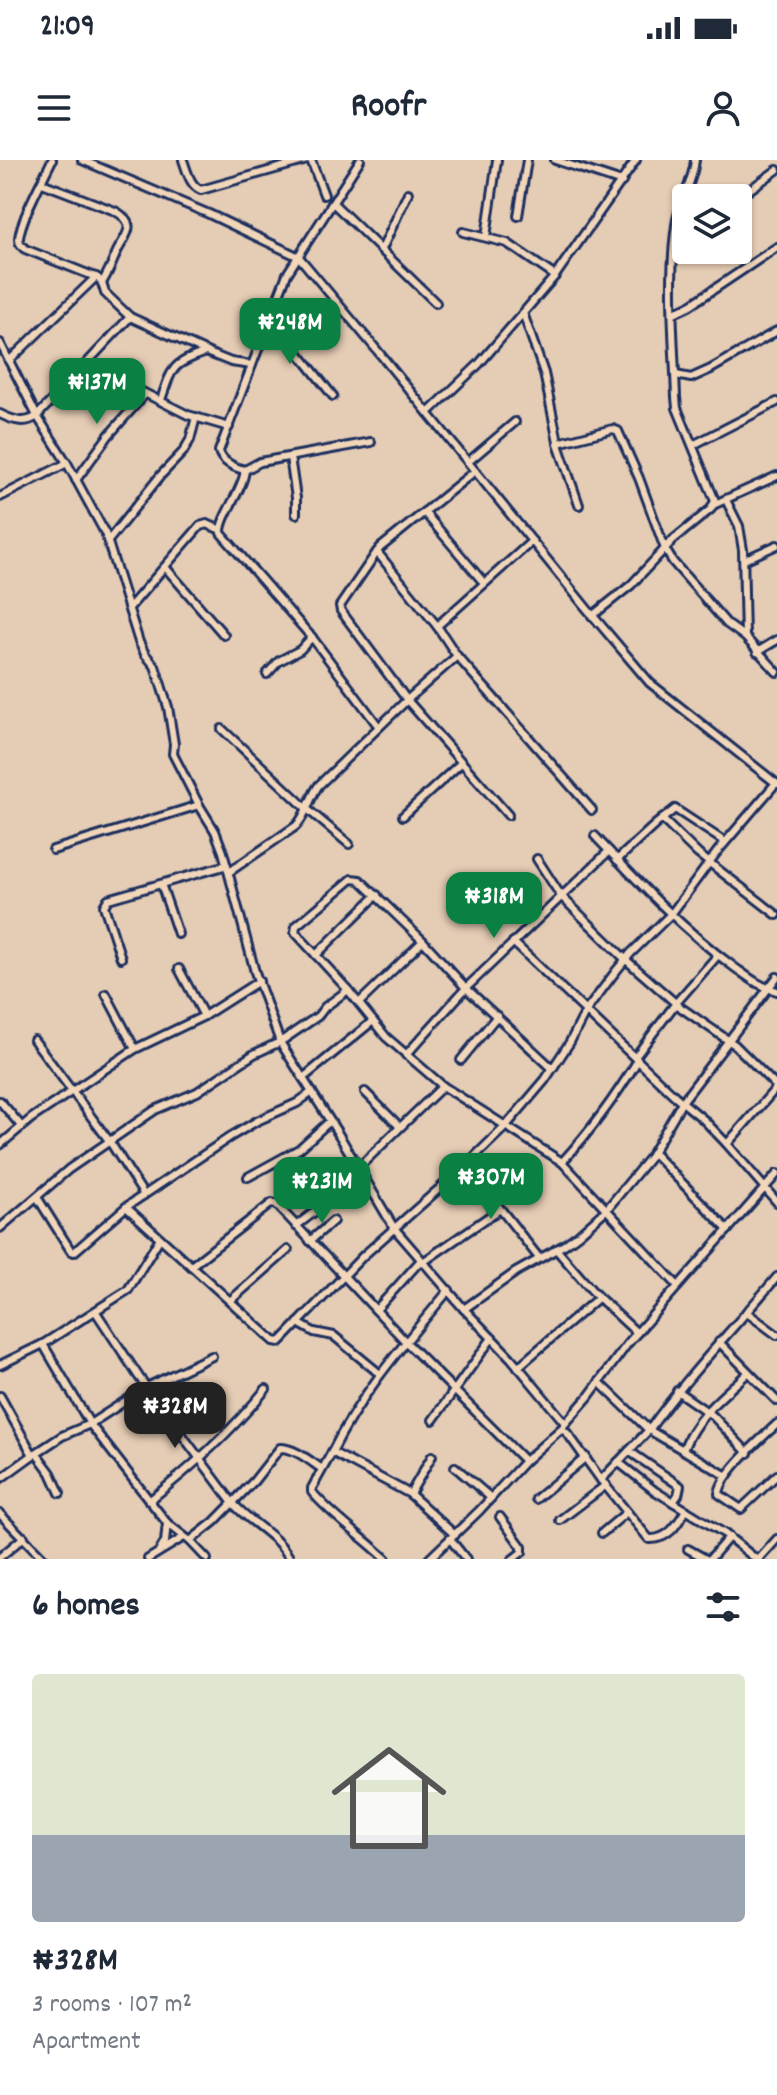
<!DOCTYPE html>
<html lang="en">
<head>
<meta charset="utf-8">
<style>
  :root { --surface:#fff; --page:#f2f2f3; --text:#1f2937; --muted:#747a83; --accent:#0b8043 }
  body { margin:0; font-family:Dekko,sans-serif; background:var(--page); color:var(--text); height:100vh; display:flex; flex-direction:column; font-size:30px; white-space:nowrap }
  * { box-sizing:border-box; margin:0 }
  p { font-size:26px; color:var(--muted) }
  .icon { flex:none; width:44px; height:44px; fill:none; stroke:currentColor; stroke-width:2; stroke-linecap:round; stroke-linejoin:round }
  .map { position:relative; height:1399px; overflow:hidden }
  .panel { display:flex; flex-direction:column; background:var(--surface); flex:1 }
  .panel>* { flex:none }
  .controls { position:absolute; left:672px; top:24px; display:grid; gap:16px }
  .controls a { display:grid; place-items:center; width:80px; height:80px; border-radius:8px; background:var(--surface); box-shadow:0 2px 6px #0004; font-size:40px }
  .price { position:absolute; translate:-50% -68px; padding:0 18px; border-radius:16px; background:var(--accent); color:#fff; font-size:26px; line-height:52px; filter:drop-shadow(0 2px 4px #0008) }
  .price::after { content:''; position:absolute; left:50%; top:48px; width:24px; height:18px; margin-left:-12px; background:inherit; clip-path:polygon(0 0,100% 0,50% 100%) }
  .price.selected { background:#222; color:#fff }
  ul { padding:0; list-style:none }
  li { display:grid; align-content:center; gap:16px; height:424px; padding:0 32px }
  li span { display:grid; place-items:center; height:248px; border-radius:8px; color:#555 }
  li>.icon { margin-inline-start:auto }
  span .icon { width:144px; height:144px; fill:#fffc; stroke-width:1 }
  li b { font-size:34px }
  h2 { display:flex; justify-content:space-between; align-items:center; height:96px; padding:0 32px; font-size:34px }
  .status { display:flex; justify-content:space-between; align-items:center; height:56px; padding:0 40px; background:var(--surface); direction:ltr }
  .status svg { height:22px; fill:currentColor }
  header { display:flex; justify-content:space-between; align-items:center; height:104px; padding:0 32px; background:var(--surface); font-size:36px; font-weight:700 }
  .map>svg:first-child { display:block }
</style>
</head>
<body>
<div class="status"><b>21:09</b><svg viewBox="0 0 49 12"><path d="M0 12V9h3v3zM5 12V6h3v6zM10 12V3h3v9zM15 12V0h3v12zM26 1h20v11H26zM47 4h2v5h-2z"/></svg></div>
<header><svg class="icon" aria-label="menu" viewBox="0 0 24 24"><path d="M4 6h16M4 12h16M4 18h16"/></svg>Roofr<svg class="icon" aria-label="person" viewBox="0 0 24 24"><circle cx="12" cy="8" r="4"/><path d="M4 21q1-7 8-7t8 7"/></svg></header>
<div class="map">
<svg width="777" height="1399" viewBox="0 0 777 1399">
  <rect width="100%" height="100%" fill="#e5ccb4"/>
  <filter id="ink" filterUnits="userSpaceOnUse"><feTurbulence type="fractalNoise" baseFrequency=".0125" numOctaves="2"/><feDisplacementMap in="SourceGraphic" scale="16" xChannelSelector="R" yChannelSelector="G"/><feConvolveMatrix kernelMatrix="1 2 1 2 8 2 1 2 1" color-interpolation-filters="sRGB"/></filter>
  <g filter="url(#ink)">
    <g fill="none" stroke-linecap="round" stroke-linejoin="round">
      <g stroke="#1b2f5e" stroke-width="12">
        <g id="street">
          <path d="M52,0C43,19 21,58 19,78C19,84 20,84 25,89L98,118L102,123L105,133L130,157L211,194L231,202L252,205"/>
          <path d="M82,0L209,54L299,97L376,189L588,450L650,523L777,624"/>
          <path d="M183,0C187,11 190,26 201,30L307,0"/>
          <path d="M311,0L324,35"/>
          <path d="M360,0L287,114L219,291C221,301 234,308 245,310L260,302L371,282"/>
          <path d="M555,0L622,22"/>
          <path d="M42,23L115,51C141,65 123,77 116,94C112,104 108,113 102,123"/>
          <path d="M738,38L777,10"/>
          <path d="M333,43L436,143"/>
          <path d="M518,56L527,0"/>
          <path d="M463,72L507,83L555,116"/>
          <path d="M486,77L497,0"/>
          <path d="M382,89L408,33"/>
          <path d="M523,153L544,213L559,287L579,345"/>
          <path d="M674,153L689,146L777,87"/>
          <path d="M270,157L333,236"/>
          <path d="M0,183L37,256L67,303L105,373L139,482L145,494L155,506L168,547L174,584L173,594L199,645L215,671L223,692L255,812L280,882L339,975L394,1068L464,1149L511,1198L565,1263"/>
          <path d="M9,201L96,117"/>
          <path d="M87,204L188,255L229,267"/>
          <path d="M676,215L691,218L711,209L777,171"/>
          <path d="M161,240C172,207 172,204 206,192"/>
          <path d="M428,253L479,204L555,116L636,0"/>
          <path d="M0,254C12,260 25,265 37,256L130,157"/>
          <path d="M558,283L613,269L618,271L639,318L665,389L673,402L727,464L745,477L777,512"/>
          <path d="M693,285L777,242"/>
          <path d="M290,297L296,338V354"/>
          <path d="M468,302L515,262"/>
          <path d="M245,310C243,331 220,356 221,373L314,480L379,567"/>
          <path d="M76,320L109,275L145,234"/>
          <path d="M0,337L67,303"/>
          <path d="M726,340L739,366L743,390L745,477"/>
          <path d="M713,345L777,316"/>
          <path d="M424,352L484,423"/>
          <path d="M108,381L161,315L183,292L190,280L196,257"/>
          <path d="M532,381L437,466L457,496L592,650"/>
          <path d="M377,392L340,446L341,451L407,540L508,655"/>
          <path d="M744,400L777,385"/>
          <path d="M165,407L224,475"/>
          <path d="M129,448L200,366L207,364L221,370"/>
          <path d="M592,456L631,425L673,380L711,349L715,341L677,248L676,237C674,180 668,121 676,65C679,42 693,23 695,0"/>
          <path d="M437,466L377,392L380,388L475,311"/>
          <path d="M757,492L777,480"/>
          <path d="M267,514L279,501L300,490L312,477"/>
          <path d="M222,569L306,648L349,684"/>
          <path d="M403,656L462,602"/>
          <path d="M662,659L698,694L777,755"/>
          <path d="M595,676C638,722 683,770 734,807C748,817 760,827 777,831"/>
          <path d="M53,690L199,645"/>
          <path d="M537,699L561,736L625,799L680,847L735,885L777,927"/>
          <path d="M617,700L656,664L675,649L725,682"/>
          <path d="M229,712L296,666C307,655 309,638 319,625L407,540L457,496"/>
          <path d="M161,724L178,774"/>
          <path d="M513,782L675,936L703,959L727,984L777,1042"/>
          <path d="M316,795L377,735"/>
          <path d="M121,798L104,746L108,739L227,705"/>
          <path d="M179,809L204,856"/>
          <path d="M106,834L135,889"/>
          <path d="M359,843L423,781"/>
          <path d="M34,880L110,982L144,1035"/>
          <path d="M406,895L466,828L609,691"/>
          <path d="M635,897L676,843L718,795"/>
          <path d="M461,900L497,856"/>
          <path d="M552,908L466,828L423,781L360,720L352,719L296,766L295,772L348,830L386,877L443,926L562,1002L678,1126"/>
          <path d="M303,918L373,861"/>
          <path d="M365,932L400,967"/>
          <path d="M0,941L22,967"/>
          <path d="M727,984L777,927"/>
          <path d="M0,985L32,958L135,889L204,856L259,821"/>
          <path d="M653,993L728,1070"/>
          <path d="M562,1002C591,971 616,936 638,900"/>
          <path d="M466,1005L539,1098"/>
          <path d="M358,1008L443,926"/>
          <path d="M248,1017L299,989L330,961"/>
          <path d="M37,1037L71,1091L74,1092L126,1047L144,1035L230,977L257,961L297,943L312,932"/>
          <path d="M126,1047L274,1181L280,1182L363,1096L466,1005L505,967L545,920L570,882L586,851L616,811L631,793L672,753L717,692L776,623"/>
          <path d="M296,1066L330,1040"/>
          <path d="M0,1068L69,1009L139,961L155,950L197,932L254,894L280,882L318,856L325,847L348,830"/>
          <path d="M310,1081L333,1061"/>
          <path d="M556,1089L595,1134L637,1173"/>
          <path d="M423,1102L500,1049"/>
          <path d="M191,1106L272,1043L276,1044L406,1182L525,1301"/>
          <path d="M231,1140L288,1090"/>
          <path d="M464,1149L516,1112L564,1085L579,1074L607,1049L650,997L682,942L777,817"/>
          <path d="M376,1150L421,1100"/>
          <path d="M96,1152L139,1217L232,1342C249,1363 277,1374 290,1399"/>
          <path d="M746,1152L777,1175"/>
          <path d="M298,1163L314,1172L334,1176L380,1214"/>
          <path d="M719,1182L777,1241"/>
          <path d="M43,1184L90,1264L167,1363L190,1381L207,1399"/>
          <path d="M0,1205L43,1184L128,1130L160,1078"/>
          <path d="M518,1207L598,1138"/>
          <path d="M599,1222L649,1270L601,1320"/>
          <path d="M677,1231L713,1256L748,1293"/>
          <path d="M0,1236L33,1295"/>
          <path d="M433,1260L492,1178"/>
          <path d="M777,1264C761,1279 721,1313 719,1334L741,1349L777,1315"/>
          <path d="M564,1265L589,1236L628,1183L777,1014"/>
          <path d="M683,1290C697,1255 721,1237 748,1213"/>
          <path d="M629,1291L680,1326L678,1335L673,1342"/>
          <path d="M332,1292C362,1231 406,1182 449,1130"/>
          <path d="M36,1293L51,1313L60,1333"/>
          <path d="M618,1302L655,1331L725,1374L756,1399"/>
          <path d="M455,1307L491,1338"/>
          <path d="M727,1316L649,1270C688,1215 734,1168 777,1117"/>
          <path d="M0,1319L33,1295L62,1276L90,1264L147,1227L212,1196"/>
          <path d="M410,1334L432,1296"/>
          <path d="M536,1339L586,1297"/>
          <path d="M149,1341C193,1306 231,1272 266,1229"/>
          <path d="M0,1354L44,1399"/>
          <path d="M500,1357L522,1387V1392L513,1399"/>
          <path d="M560,1360L606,1325"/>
          <path d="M602,1373L627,1352"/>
          <path d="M450,1379L466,1399"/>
          <path d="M190,1381L214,1362L254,1321L280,1288C295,1288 310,1301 322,1309"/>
          <path d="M688,1389L706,1399"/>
          <path d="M160,1390L165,1382L167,1363"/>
          <path d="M0,1397L24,1377"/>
          <path d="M148,1399L184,1377"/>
          <path d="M386,1399C362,1376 333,1357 312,1332V1328L332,1292L410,1334L455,1375"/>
          <path d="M429,1399L479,1351L525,1301L562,1268L568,1274L601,1320L649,1379C668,1380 677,1365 686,1350"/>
          <path d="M710,1399L729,1377"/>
          <path d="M759,1399L777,1379"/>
        </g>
      </g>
      <use href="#street" stroke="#f2d6b9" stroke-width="6"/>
    </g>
  </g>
</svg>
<div class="controls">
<a><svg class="icon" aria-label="layers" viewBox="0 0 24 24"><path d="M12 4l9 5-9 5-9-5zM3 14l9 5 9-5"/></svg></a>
</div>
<b class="price" style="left:290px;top:206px">₦248M</b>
<b class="price" style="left:97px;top:266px">₦137M</b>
<b class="price" style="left:494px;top:780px">₦318M</b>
<b class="price" style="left:491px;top:1061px">₦307M</b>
<b class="price" style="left:322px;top:1065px">₦231M</b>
<b class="price selected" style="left:175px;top:1290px">₦328M</b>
</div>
<section class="panel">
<h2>6 homes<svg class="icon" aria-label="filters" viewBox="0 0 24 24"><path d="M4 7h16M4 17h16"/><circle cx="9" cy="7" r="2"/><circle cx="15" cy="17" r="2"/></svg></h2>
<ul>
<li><span style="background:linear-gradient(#dfe7d0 65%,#9aa5b1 0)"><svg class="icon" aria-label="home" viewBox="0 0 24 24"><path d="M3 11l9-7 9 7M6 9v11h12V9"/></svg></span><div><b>₦328M</b><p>3 rooms · 107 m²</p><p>Apartment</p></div></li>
</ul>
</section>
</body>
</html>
